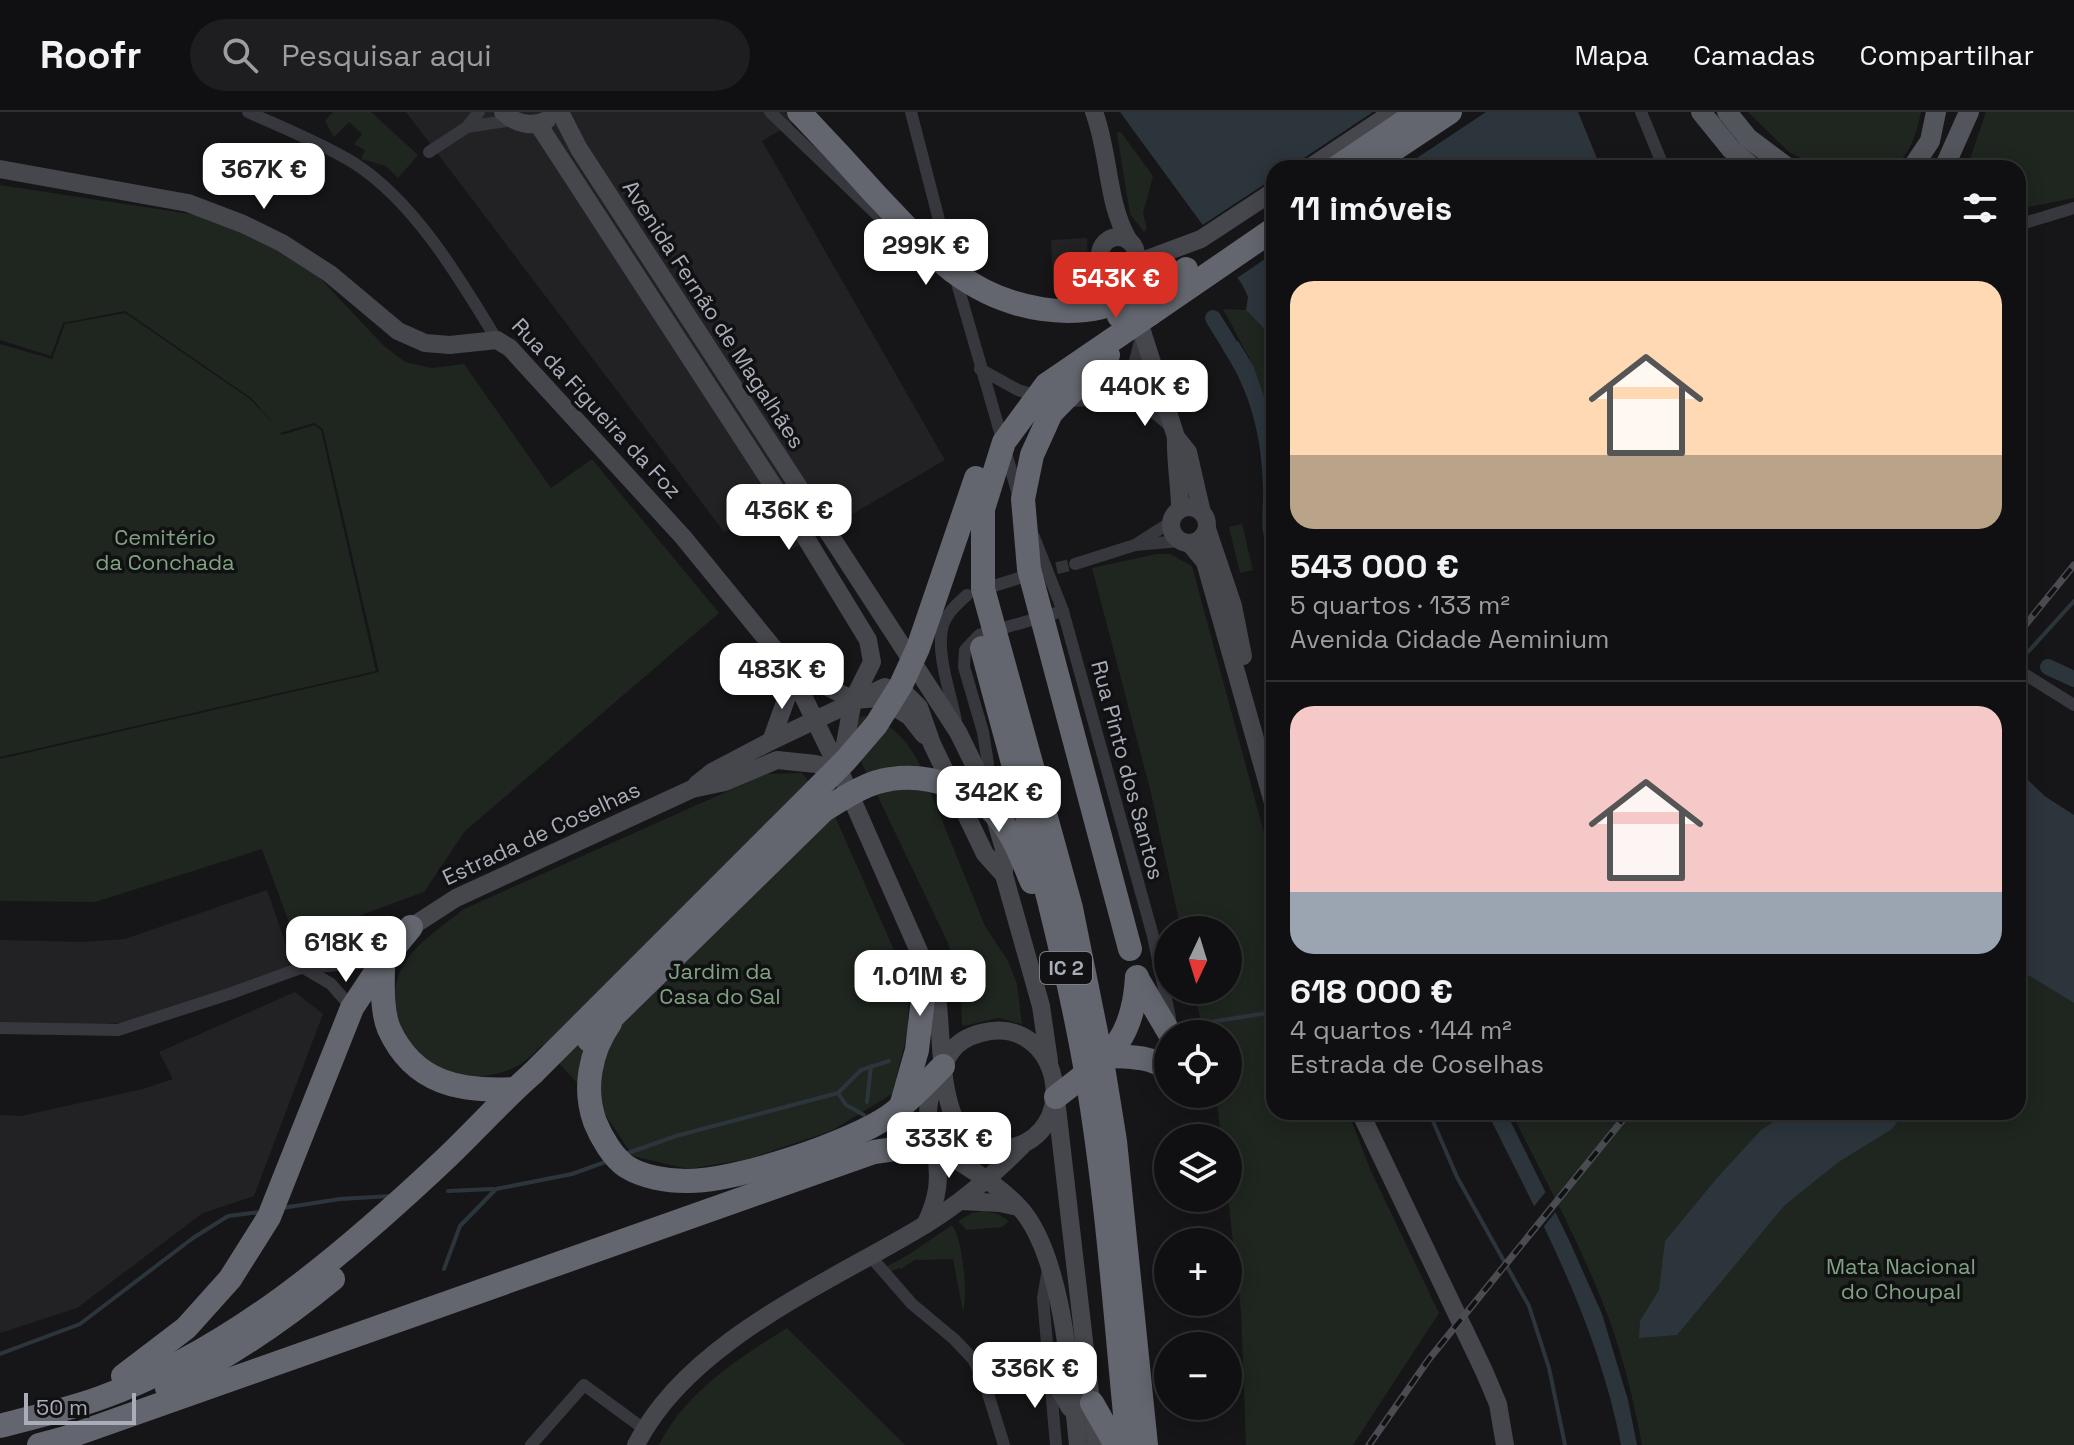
<!DOCTYPE html>
<html lang="pt">
<head>
<meta charset="utf-8">
<style>
  :root { --surface:#101012; --page:#1e1e20; --text:#f1f3f6; --muted:#9c9d9f; --line:#303032; --accent:#d93025 }
  body { margin:0; font-family:"Space Grotesk",sans-serif; background:var(--page); color:var(--text); height:100vh; display:flex; flex-direction:column; font-size:30px; white-space:nowrap }
  * { box-sizing:border-box; margin:0 }
  p { font-size:26px; color:var(--muted) }
  .icon { flex:none; width:44px; height:44px; fill:none; stroke:currentColor; stroke-width:2; stroke-linecap:round; stroke-linejoin:round }
  .map { position:relative; flex:1; overflow:hidden }
  .drawer { position:absolute; left:1266px; top:48px; width:760px; height:960px; display:flex; flex-direction:column; background:var(--surface); border-radius:24px; box-shadow:0 4px 20px #0003,0 0 0 2px var(--line) }
  .drawer>* { flex:none }
  .needle { width:52px; rotate:184deg }
  .controls { position:absolute; left:1154px; top:804px; display:grid; gap:16px }
  .controls a { display:grid; place-items:center; width:88px; height:88px; border-radius:50%; background:var(--surface); box-shadow:0 4px 20px #0003,0 0 0 2px var(--line); font-size:40px }
  .scale { position:absolute; left:24px; bottom:20px; width:112px; box-sizing:border-box; padding-left:8px; border:4px solid #a8adb8; border-top:0; font-size:22px; line-height:28px; white-space:nowrap; color:#a8adb8; -webkit-text-stroke:6px #111113; paint-order:stroke }
  .price { position:absolute; translate:-50% -68px; padding:0 18px; border-radius:16px; background:#fff; color:#222; font-size:26px; line-height:52px; filter:drop-shadow(0 2px 4px #0008) }
  .price::after { content:''; position:absolute; left:50%; top:48px; width:24px; height:18px; margin-left:-12px; background:inherit; clip-path:polygon(0 0,100% 0,50% 100%) }
  .price.current { background:var(--accent); color:#fff }
  ul { padding:0; list-style:none }
  li { display:grid; align-content:center; gap:16px; height:424px; padding:0 24px }
  li+li { border-top:2px solid var(--line) }
  li span { display:grid; place-items:center; height:248px; border-radius:24px; color:#555 }
  li>.icon { margin-inline-start:auto }
  span .icon { width:144px; height:144px; fill:#fffc; stroke-width:1 }
  li b { font-size:34px }
  h2 { display:flex; justify-content:space-between; align-items:center; height:96px; padding:0 24px; font-size:34px }
  header { display:flex; align-items:center; gap:48px; box-sizing:border-box; height:112px; padding:0 40px; background:var(--surface); border-bottom:2px solid var(--line) }
  header strong { font-size:38px }
  nav { display:flex; gap:44px; margin-inline-start:auto; font-size:28px }
  .search { width:560px; height:72px; background:var(--page); display:flex; align-items:center; gap:20px; box-sizing:border-box; padding:0 28px; border-radius:44px; color:var(--muted); font-size:30px }
  .map>svg:first-child { display:block }
</style>
</head>
<body>
<header>
<strong>Roofr</strong>
<div class="search"><svg class="icon" aria-label="search" viewBox="0 0 24 24"><circle cx="10" cy="10" r="6"/><path d="M15 15l6 6"/></svg>Pesquisar aqui</div>
<nav><a>Mapa</a><a>Camadas</a><a>Compartilhar</a></nav>
</header>
<div class="map">
<svg width="2074" height="1333" viewBox="0 0 2074 1333">
  <rect width="100%" height="100%" fill="#161618"/>
  <g fill="#222225">
    <path d="M406,0H811L762,29L945,348L791,438L768,400L724,420Z"/>
    <path d="M1087,126L1089,170L1053,172L1051,128Z"/>
    <path d="M267,778L293,853L133,910L92,913L0,911V828L83,830L125,827Z"/>
    <path d="M295,880L323,902L254,1084L203,1101L77,1196L0,1221V1003L21,1004L143,977L173,967L159,940Z"/>
  </g>
  <g fill="#1e261f">
    <path d="M333,0H371L418,43L398,66L386,54L361,47L365,38L354,32L362,22L349,10L334,25L325,9Z"/>
    <path d="M1748,0H1921C1917,19 1909,49 1889,56H1821L1789,40Z"/>
    <path d="M1986,0H2074V86L2018,97V56H1967Z"/>
    <path d="M1120,19L1153,64L1143,101L1147,116L1144,120L1130,102L1117,21Z"/>
    <path d="M0,73L197,103L264,129L319,165L383,233L405,250L432,256L464,252L551,376L592,347L719,501L465,719L424,780L295,827L262,737L95,790L0,789V647L379,560L323,317L314,311L280,321L282,323L314,313L321,318L376,559L0,645V232L52,247L65,212L125,201L250,287L277,315L251,286L125,199L63,211L51,244L0,228Z"/>
    <path d="M1223,197L1246,198L1274,227V314L1254,255Z"/>
    <path d="M1242,412L1253,458L1240,461L1229,415Z"/>
    <path d="M1156,442H1170L1192,454L1274,758V1000H1348L1370,1057L1439,1201L1353,1333H1246L1241,1199L1228,1086V1026H1221L1216,982H1228V922H1204L1194,878H1228V818H1181L1151,681L1092,456Z"/>
    <path d="M866,604C892,612 905,626 918,649L985,814L1008,849L1017,872L1022,912L998,906L964,914L962,913L961,883L948,831L857,641L856,615L860,605Z"/>
    <path d="M802,661L834,702L909,872L908,919L892,982L831,1019L748,1047L688,1057L633,1044L602,998L542,933C534,941 524,952 513,956C493,965 462,970 441,961C408,947 388,901 397,868C406,836 441,816 464,797L766,662Z"/>
    <path d="M2018,857L2074,891V1333H1642C1634,1290 1624,1248 1609,1207C1583,1136 1545,1068 1511,1000H2018Z"/>
    <path d="M984,1099L998,1102L1009,1109L1002,1115L967,1118L958,1109L972,1101Z"/>
    <path d="M952,1113C963,1127 968,1184 963,1200L953,1147L915,1148L901,1157L899,1156L887,1161L884,1156L908,1143Z"/>
    <path d="M787,1216L905,1333H659C684,1281 740,1245 787,1216Z"/>
  </g>
  <g fill="#2c353c">
    <path d="M1120,0H1578L1601,56H1274V227L1246,198L1248,185L1243,174L1202,112Z"/>
    <path d="M1238,229L1254,255L1274,314V557L1269,525L1265,426C1260,417 1264,388 1263,376C1262,326 1251,280 1223,238Z"/>
    <path d="M2018,659L2046,685L2074,703V891L2018,857Z"/>
    <path d="M1487,1000H1506L1568,1126L1602,1202L1628,1288L1637,1333H1621C1598,1213 1541,1108 1487,1000Z"/>
    <path d="M1789,1000H1905L1892,1017L1837,1051L1784,1094L1677,1223L1639,1226L1640,1209L1659,1178L1665,1129L1717,1066L1761,1018Z"/>
  </g>
  <g fill="#161618">
    <path d="M1373,0H1486L1402,56H1289Z"/>
    <path d="M1274,66V141L1234,168L1201,114Z"/>
    <path d="M1548,1077L1558,1097L1541,1118L1531,1098Z"/>
  </g>
  <g fill="none" stroke-linecap="round" stroke-linejoin="round">
    <g stroke="#2c353c" stroke-width="4">
      <path d="M2018,551L2074,489"/>
      <path d="M1184,914L1274,900"/>
      <path d="M867,990L871,954"/>
      <path d="M1429,1000L1457,1065L1529,1194L1549,1256L1565,1333"/>
      <path d="M864,1003L846,993L838,981L861,958L889,949"/>
      <path d="M628,1041L676,1024L838,981"/>
      <path d="M448,1079L493,1077"/>
      <path d="M282,1096L340,1087L391,1084"/>
      <path d="M444,1157L460,1114L496,1077L572,1062L608,1049"/>
      <path d="M0,1242L80,1212L193,1126L228,1104L261,1100"/>
    </g>
    <g stroke="#2c353c" stroke-width="16">
      <path d="M1213,206L1242,253"/>
      <path d="M2048,555L2074,567"/>
    </g>
    <path stroke="#333438" stroke-width="12" stroke-dasharray="12 6" stroke-linecap="butt" d="M1039,460L1075,452"/>
    <g stroke="#37383d" stroke-width="12">
      <path d="M248,0C283,16 321,31 354,51C415,90 460,167 497,228"/>
      <path d="M770,0L897,122"/>
      <path d="M911,0L940,112L939,119"/>
      <path d="M1641,0L1664,56"/>
      <path d="M467,15L512,8"/>
      <path d="M429,40L467,15L479,0"/>
      <path d="M940,112L1019,386"/>
      <path d="M2018,113L2074,96"/>
      <path d="M980,257L1018,278L1041,285"/>
      <path d="M1130,269L1142,221"/>
      <path d="M1135,285L1170,314"/>
      <path d="M1063,289L1149,287L1156,280L1157,270L1151,261H1136L1131,267L1089,290"/>
      <path d="M1034,425L1063,499"/>
      <path d="M1138,431L1171,410"/>
      <path d="M1075,452L1135,433L1180,429"/>
      <path d="M981,478L1032,462"/>
      <path d="M2018,558L2074,593"/>
      <path d="M956,609C951,583 935,539 943,513C947,501 957,492 967,483"/>
      <path d="M987,676L988,652L983,620L964,555L965,538L979,523L1063,499L1153,824L1170,906"/>
      <path d="M316,855L381,849"/>
      <path d="M304,856L331,872L352,896"/>
      <path d="M0,916L118,918L229,882L400,820"/>
      <path d="M871,1145L912,1192L954,1227L973,1247L985,1272L1004,1333"/>
      <path d="M1048,1157L1043,1186L1056,1333"/>
      <path d="M531,1333L584,1273L644,1317"/>
    </g>
    <g stroke="#45474d" stroke-width="18">
      <path d="M503,0C516,12 531,16 547,8"/>
      <path d="M560,0L579,37L958,620L987,679L1004,737V763L1041,894L1049,949"/>
      <path d="M1094,0C1110,42 1106,90 1129,129"/>
      <path d="M538,12L787,395L868,528L872,550L853,588L841,654"/>
      <path d="M1309,56L1393,0"/>
      <path d="M0,57L188,91L243,112L282,131L330,162L398,219L425,231L450,233L497,228L510,236L683,425L789,555L840,660L936,878C945,922 931,1047 1004,1037C1086,1026 1061,900 981,921C970,924 958,929 951,940C940,957 928,981 928,1002C928,1014 932,1025 935,1037C941,1066 938,1087 925,1113"/>
      <circle cx="1118" cy="143" r="18"/>
      <path d="M1134,152L1201,127L1274,79"/>
      <path d="M1114,161L1130,182L1176,325L1188,340L1202,401"/>
      <path d="M1176,325C1175,349 1180,373 1180,397"/>
      <circle cx="1189" cy="413" r="18"/>
      <path d="M1207,417L1233,494L1243,544"/>
      <path d="M1190,432L1205,450L1274,694"/>
      <path d="M789,555L853,588L880,586L909,604L924,623"/>
      <path d="M771,629L788,582L789,562"/>
      <path d="M697,672L712,660L771,629L885,575L905,581L919,595L932,632L985,742L1004,763"/>
      <path d="M411,815L456,786L692,677L725,670L777,648L816,652L840,660"/>
      <path d="M1056,987L1096,1333"/>
      <path d="M1360,1000L1484,1259L1498,1292L1505,1333"/>
      <path d="M934,1033C962,1053 993,1068 1018,1094C1063,1140 1071,1269 1078,1333"/>
      <path d="M961,1089L1000,1091L1018,1095"/>
      <path d="M1049,1260L1070,1296"/>
      <path d="M636,1333C688,1229 827,1172 923,1114C960,1092 991,1065 1022,1034"/>
    </g>
    <g stroke="#53555c" stroke-width="20">
      <path d="M1701,0L1731,37L1753,56"/>
      <path d="M1727,0L1748,26L1788,56"/>
      <path d="M1912,56L1930,29L1936,0"/>
      <path d="M1944,56L1969,0"/>
    </g>
    <g stroke="#63666e" stroke-width="24">
      <path d="M1336,56L1419,0"/>
      <path d="M1366,56L1450,0"/>
      <path d="M1150,202L1274,117"/>
      <path d="M383,849C383,869 381,898 389,917C414,972 461,980 515,977"/>
      <path d="M1137,866L1170,922"/>
      <path d="M610,911C590,940 583,977 595,1010C601,1025 613,1046 627,1055C643,1065 667,1069 686,1069C734,1070 850,1031 889,1004C909,990 926,971 943,954"/>
      <path d="M1108,944C1131,945 1149,944 1168,957"/>
      <path d="M1056,985C1106,946 1133,933 1137,865"/>
      <path d="M902,991L917,938L927,853"/>
      <path d="M123,1264L186,1216L230,1167L269,1105L352,896L383,849L411,815"/>
      <path d="M167,1276C227,1246 282,1209 333,1167"/>
      <path d="M1092,1291L1116,1333"/>
      <path d="M0,1314C33,1305 67,1298 100,1286C231,1239 342,1144 442,1050C473,1021 501,989 533,961"/>
      <path d="M39,1333L65,1326L874,1040L923,1033L977,1034"/>
    </g>
    <g stroke="#4a4c52" stroke-width="7">
      <g id="rail">
        <path d="M2018,522L2074,453"/>
        <path d="M1369,1333L1429,1247L1629,1000"/>
      </g>
    </g>
    <use href="#rail" stroke="#111113" stroke-width="4" stroke-dasharray="12" stroke-linecap="butt"/>
    <g stroke="#63666e" stroke-width="24">
      <path d="M799,0C825,27 850,54 875,82C900,108 925,137 954,160C1005,198 1076,213 1134,183"/>
      <path d="M1119,204L1186,157"/>
      <path d="M1108,243L1051,301L1032,343L1023,387L1029,457L1130,837"/>
      <path d="M982,536C1020,680 1063,824 1088,971C1108,1091 1116,1213 1128,1333"/>
      <path d="M589,928L824,698C845,685 867,670 891,667C930,661 978,678 1002,710C1016,728 1023,750 1032,770"/>
      <path d="M533,961L845,649L876,613L901,573L918,536L976,366"/>
      <path d="M1146,1333L1115,1029L1103,955L1071,796L983,477V397L1004,330L1046,273L1150,202"/>
    </g>
  </g>
  <g text-anchor="middle" dominant-baseline="central" stroke-width="7" stroke-linejoin="round" paint-order="stroke">
    <rect fill="#111113" stroke="#7b7e86" stroke-width="2" x="1040" y="840" width="52" height="32" rx="6"/>
    <g font-size="20" font-weight="bold" fill="#a8adb8">
      <text x="1066" y="856">IC 2</text>
    </g>
    <g font-size="22" fill="#a8adb8" stroke="#111113">
      <text transform="translate(714 202) rotate(57)">Avenida Fernão de Magalhães</text>
      <text transform="translate(597 296) rotate(47)">Rua da Figueira da Foz</text>
      <text transform="translate(1128 658) rotate(75)">Rua Pinto dos Santos</text>
      <text transform="translate(541 721) rotate(-25)">Estrada de Coselhas</text>
    </g>
    <g font-size="22" fill="#7fa381" stroke="#111113">
      <text x="165" y="425">Cemitério<tspan x="165" dy="25">da Conchada</tspan></text>
      <text x="720" y="859">Jardim da<tspan x="720" dy="25">Casa do Sal</tspan></text>
      <text x="1901" y="1154">Mata Nacional<tspan x="1901" dy="25">do Choupal</tspan></text>
    </g>
  </g>
</svg>
<div class="controls">
<a><svg class="needle" viewBox="-14 -14 28 28"><path d="M0-13l5 13h-10z" fill="#e53935"/><path d="M0 13l5-13h-10z" fill="#9c9d9f"/></svg></a>
<a><svg class="icon" aria-label="locate" viewBox="0 0 24 24"><circle cx="12" cy="12" r="6"/><path d="M12 2v4M12 18v4M2 12h4M18 12h4"/></svg></a>
<a><svg class="icon" aria-label="layers" viewBox="0 0 24 24"><path d="M12 4l9 5-9 5-9-5zM3 14l9 5 9-5"/></svg></a>
<a>+</a>
<a>−</a>
</div>
<div class="scale">50 m</div>
<b class="price" style="left:264px;top:99px">367K €</b>
<b class="price" style="left:926px;top:175px">299K €</b>
<b class="price current" style="left:1116px;top:208px">543K €</b>
<b class="price" style="left:1145px;top:316px">440K €</b>
<b class="price" style="left:789px;top:440px">436K €</b>
<b class="price" style="left:782px;top:599px">483K €</b>
<b class="price" style="left:999px;top:722px">342K €</b>
<b class="price" style="left:346px;top:872px">618K €</b>
<b class="price" style="left:920px;top:906px">1.01M €</b>
<b class="price" style="left:949px;top:1068px">333K €</b>
<b class="price" style="left:1035px;top:1298px">336K €</b>
<section class="drawer">
<h2>11 imóveis<svg class="icon" aria-label="filters" viewBox="0 0 24 24"><path d="M4 7h16M4 17h16"/><circle cx="9" cy="7" r="2"/><circle cx="15" cy="17" r="2"/></svg></h2>
<ul>
<li><span style="background:linear-gradient(#ffd9b3 70%,#b9a48a 0)"><svg class="icon" aria-label="home" viewBox="0 0 24 24"><path d="M3 11l9-7 9 7M6 9v11h12V9"/></svg></span><div><b>543 000 €</b><p>5 quartos · 133 m²</p><p>Avenida Cidade Aeminium</p></div></li>
<li><span style="background:linear-gradient(#f6c9c9 75%,#9aa5b1 0)"><svg class="icon" aria-label="home" viewBox="0 0 24 24"><path d="M3 11l9-7 9 7M6 9v11h12V9"/></svg></span><div><b>618 000 €</b><p>4 quartos · 144 m²</p><p>Estrada de Coselhas</p></div></li>
</ul>
</section>
</div>
</body>
</html>
